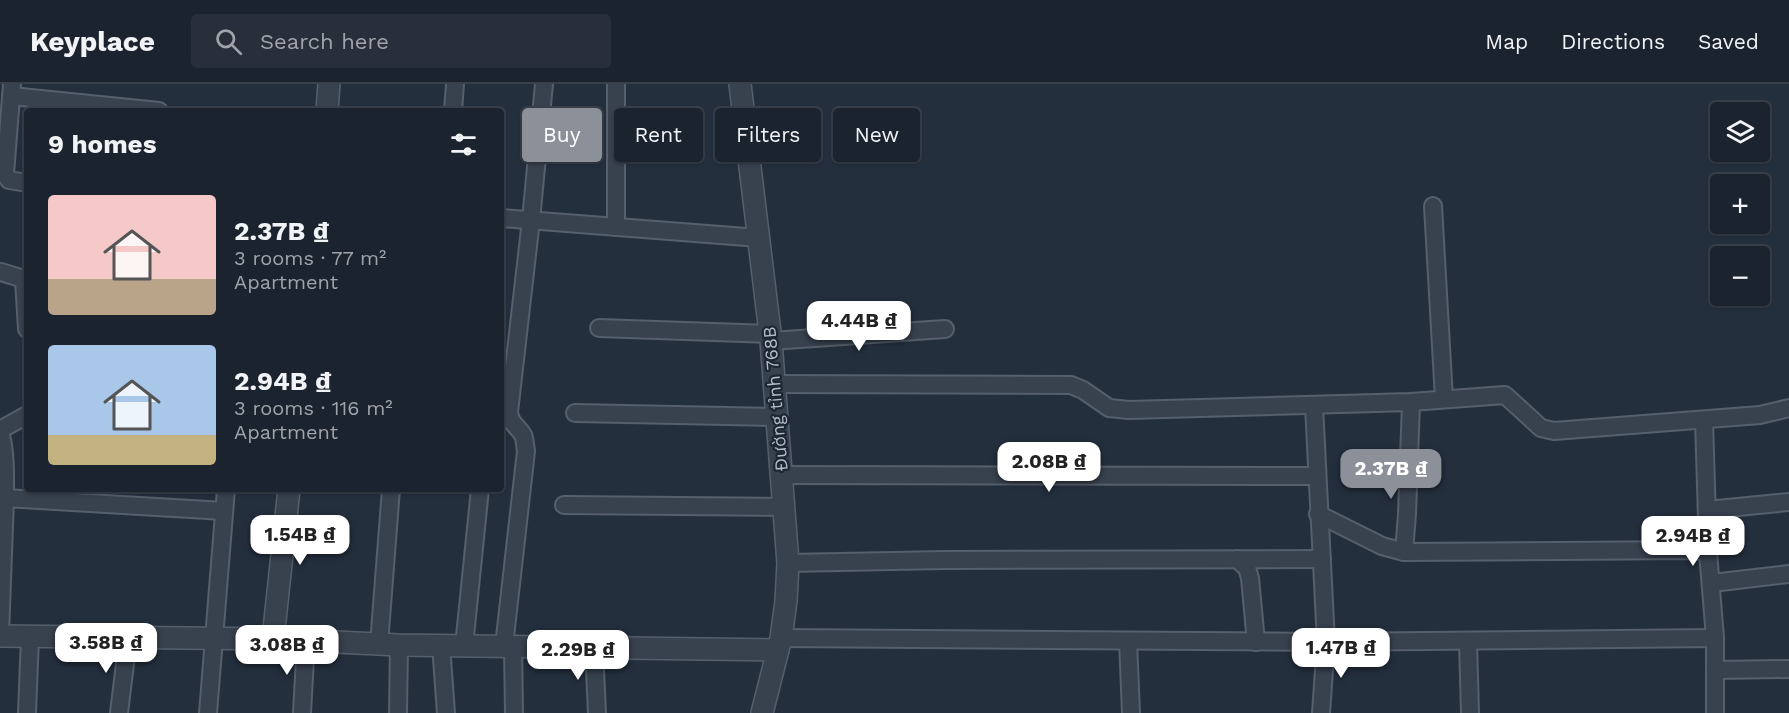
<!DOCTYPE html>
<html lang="en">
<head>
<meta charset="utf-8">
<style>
  :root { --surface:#1b232e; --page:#282f3a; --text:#f1f3f6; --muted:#a0a4aa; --line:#39404a; --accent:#8c9099 }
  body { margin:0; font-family:"Work Sans",sans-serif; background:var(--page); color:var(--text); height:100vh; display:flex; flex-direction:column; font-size:22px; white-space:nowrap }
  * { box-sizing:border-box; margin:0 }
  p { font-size:20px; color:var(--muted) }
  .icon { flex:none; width:33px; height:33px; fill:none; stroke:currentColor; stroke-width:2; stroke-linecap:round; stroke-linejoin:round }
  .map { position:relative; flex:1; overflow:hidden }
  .details { position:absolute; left:24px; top:24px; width:480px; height:384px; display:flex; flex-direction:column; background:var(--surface); border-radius:6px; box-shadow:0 2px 4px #0004,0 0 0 2px var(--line) }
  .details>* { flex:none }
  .banner { position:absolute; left:522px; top:24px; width:570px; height:54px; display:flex; gap:12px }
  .buttons { position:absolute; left:1710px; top:18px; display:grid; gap:12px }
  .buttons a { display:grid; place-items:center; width:60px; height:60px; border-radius:6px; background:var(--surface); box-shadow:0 2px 4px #0004,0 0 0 2px var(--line); font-size:30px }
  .price { position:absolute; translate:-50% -51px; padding:0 14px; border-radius:12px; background:#fff; color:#222; font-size:20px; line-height:39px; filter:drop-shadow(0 2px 3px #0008) }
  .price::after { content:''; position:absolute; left:50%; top:36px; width:18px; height:14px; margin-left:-9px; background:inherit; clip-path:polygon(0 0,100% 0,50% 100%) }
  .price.on { background:var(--accent); color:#fff }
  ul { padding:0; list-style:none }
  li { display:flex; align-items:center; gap:18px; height:150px; padding:0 24px }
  li span { display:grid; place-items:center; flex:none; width:168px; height:120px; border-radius:6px; color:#555 }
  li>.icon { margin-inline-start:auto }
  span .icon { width:72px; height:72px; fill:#fffc; stroke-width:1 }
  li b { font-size:26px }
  h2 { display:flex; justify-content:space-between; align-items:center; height:72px; padding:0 24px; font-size:26px }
  .tag { padding:0 21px; border-radius:6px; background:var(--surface); box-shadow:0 2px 4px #0004,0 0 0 2px var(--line); font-size:21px; line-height:54px }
  .tag.on { background:var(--accent); color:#fff }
  header { display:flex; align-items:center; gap:36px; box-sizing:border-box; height:84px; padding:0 30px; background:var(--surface); border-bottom:2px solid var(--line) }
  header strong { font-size:28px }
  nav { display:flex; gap:33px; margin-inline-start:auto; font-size:21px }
  .search { width:420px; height:54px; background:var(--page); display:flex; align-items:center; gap:15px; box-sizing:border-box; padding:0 21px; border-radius:6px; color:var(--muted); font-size:22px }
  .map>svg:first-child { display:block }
</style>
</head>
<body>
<header>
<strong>Keyplace</strong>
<div class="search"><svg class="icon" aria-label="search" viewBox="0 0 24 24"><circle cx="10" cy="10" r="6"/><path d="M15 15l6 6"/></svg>Search here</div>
<nav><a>Map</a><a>Directions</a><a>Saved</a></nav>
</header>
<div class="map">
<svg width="1789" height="629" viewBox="0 0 1789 629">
  <rect width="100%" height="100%" fill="#242f3e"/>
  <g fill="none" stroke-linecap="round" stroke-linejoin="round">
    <g stroke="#565f6c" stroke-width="20">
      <g id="minor">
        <path d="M12,0L5,90L9,96L27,99"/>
        <path d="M11,12L159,27"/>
        <path d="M453,27L455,0"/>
        <path d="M1433,122L1444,315"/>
        <path d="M501,134L759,154"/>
        <path d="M616,143V0"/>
        <path d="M1,188L27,196"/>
        <path d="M24,196L27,245"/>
        <path d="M599,244L770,250"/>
        <path d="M771,257L945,245"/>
        <path d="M774,300L1071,301L1083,306L1109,324L1129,326L1411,318L1505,311L1541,344L1554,347L1760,331L1789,324"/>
        <path d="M1314,322L1326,558L1321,629"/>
        <path d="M575,329L777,333"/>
        <path d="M1704,336L1708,468L1715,554V629"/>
        <path d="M0,346L27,331"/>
        <path d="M0,347C6,369 5,392 5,414"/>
        <path d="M781,391L1317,392"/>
        <path d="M564,421L784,423"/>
        <path d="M1707,426L1789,418"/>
        <path d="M1318,430L1382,462L1404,468L1407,430L1411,318"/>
        <path d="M1404,468L1692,466L1708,468"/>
        <path d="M1237,475L1247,484L1250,494L1256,558"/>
        <path d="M788,479L944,476L1322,475"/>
        <path d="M1712,499L1789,490"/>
        <path d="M0,551L5,414L224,427"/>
        <path d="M781,554L1326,558L1715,554"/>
        <path d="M1128,557L1131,629"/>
        <path d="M1468,557L1470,629"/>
        <path d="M379,560L391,405"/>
        <path d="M441,561L446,629"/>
        <path d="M464,562L480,405"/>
        <path d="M504,562L526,367C525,362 525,355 523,351C518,342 510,340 509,328L531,136L544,0"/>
        <path d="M513,562L514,629"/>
        <path d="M594,564L597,629"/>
        <path d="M1715,586L1789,585"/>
        <path d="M27,629L30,553"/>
        <path d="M119,629L128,555"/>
        <path d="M208,629L226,405"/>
        <path d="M302,629L306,556"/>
        <path d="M398,629L399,561"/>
      </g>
    </g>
    <g stroke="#565f6c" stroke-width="24">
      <g id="tertiary">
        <path d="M740,0L771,257L788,479L786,517L781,554L762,629"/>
        <path d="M327,27L329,0"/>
        <path d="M0,552L273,555L399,561L778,566"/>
        <path d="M273,555L289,405"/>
      </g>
    </g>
    <use href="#minor" stroke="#38414e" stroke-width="16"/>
    <use href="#tertiary" stroke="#38414e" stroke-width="21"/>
  </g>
  <g text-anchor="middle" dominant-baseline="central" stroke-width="4.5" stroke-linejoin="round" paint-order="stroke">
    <g font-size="18" fill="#b4bcc9" stroke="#1d2633">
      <text transform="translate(775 315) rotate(-95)">Đường tỉnh 768B</text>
    </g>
  </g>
</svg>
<div class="buttons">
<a><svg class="icon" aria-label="layers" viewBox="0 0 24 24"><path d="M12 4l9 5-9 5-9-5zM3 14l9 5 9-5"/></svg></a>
<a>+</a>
<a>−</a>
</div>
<b class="price" style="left:859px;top:268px">4.44B ₫</b>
<b class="price" style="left:1049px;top:409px">2.08B ₫</b>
<b class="price on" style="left:1391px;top:416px">2.37B ₫</b>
<b class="price" style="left:300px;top:482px">1.54B ₫</b>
<b class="price" style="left:1693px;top:483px">2.94B ₫</b>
<b class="price" style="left:106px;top:590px">3.58B ₫</b>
<b class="price" style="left:287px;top:592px">3.08B ₫</b>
<b class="price" style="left:1341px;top:595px">1.47B ₫</b>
<b class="price" style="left:578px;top:597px">2.29B ₫</b>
<div class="banner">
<a class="tag on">Buy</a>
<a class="tag">Rent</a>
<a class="tag">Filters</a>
<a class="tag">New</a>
</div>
<section class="details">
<h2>9 homes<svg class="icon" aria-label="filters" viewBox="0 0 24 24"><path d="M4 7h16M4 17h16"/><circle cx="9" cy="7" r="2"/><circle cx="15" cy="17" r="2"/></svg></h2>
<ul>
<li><span style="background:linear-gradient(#f6c9c9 70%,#b9a48a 0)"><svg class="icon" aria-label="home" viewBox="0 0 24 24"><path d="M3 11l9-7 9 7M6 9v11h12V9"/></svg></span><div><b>2.37B ₫</b><p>3 rooms · 77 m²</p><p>Apartment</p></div></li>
<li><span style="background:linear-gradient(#a9c7e8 75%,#c2b280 0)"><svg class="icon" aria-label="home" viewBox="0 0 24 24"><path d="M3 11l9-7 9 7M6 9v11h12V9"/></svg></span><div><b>2.94B ₫</b><p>3 rooms · 116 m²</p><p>Apartment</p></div></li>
</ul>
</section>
</div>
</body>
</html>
